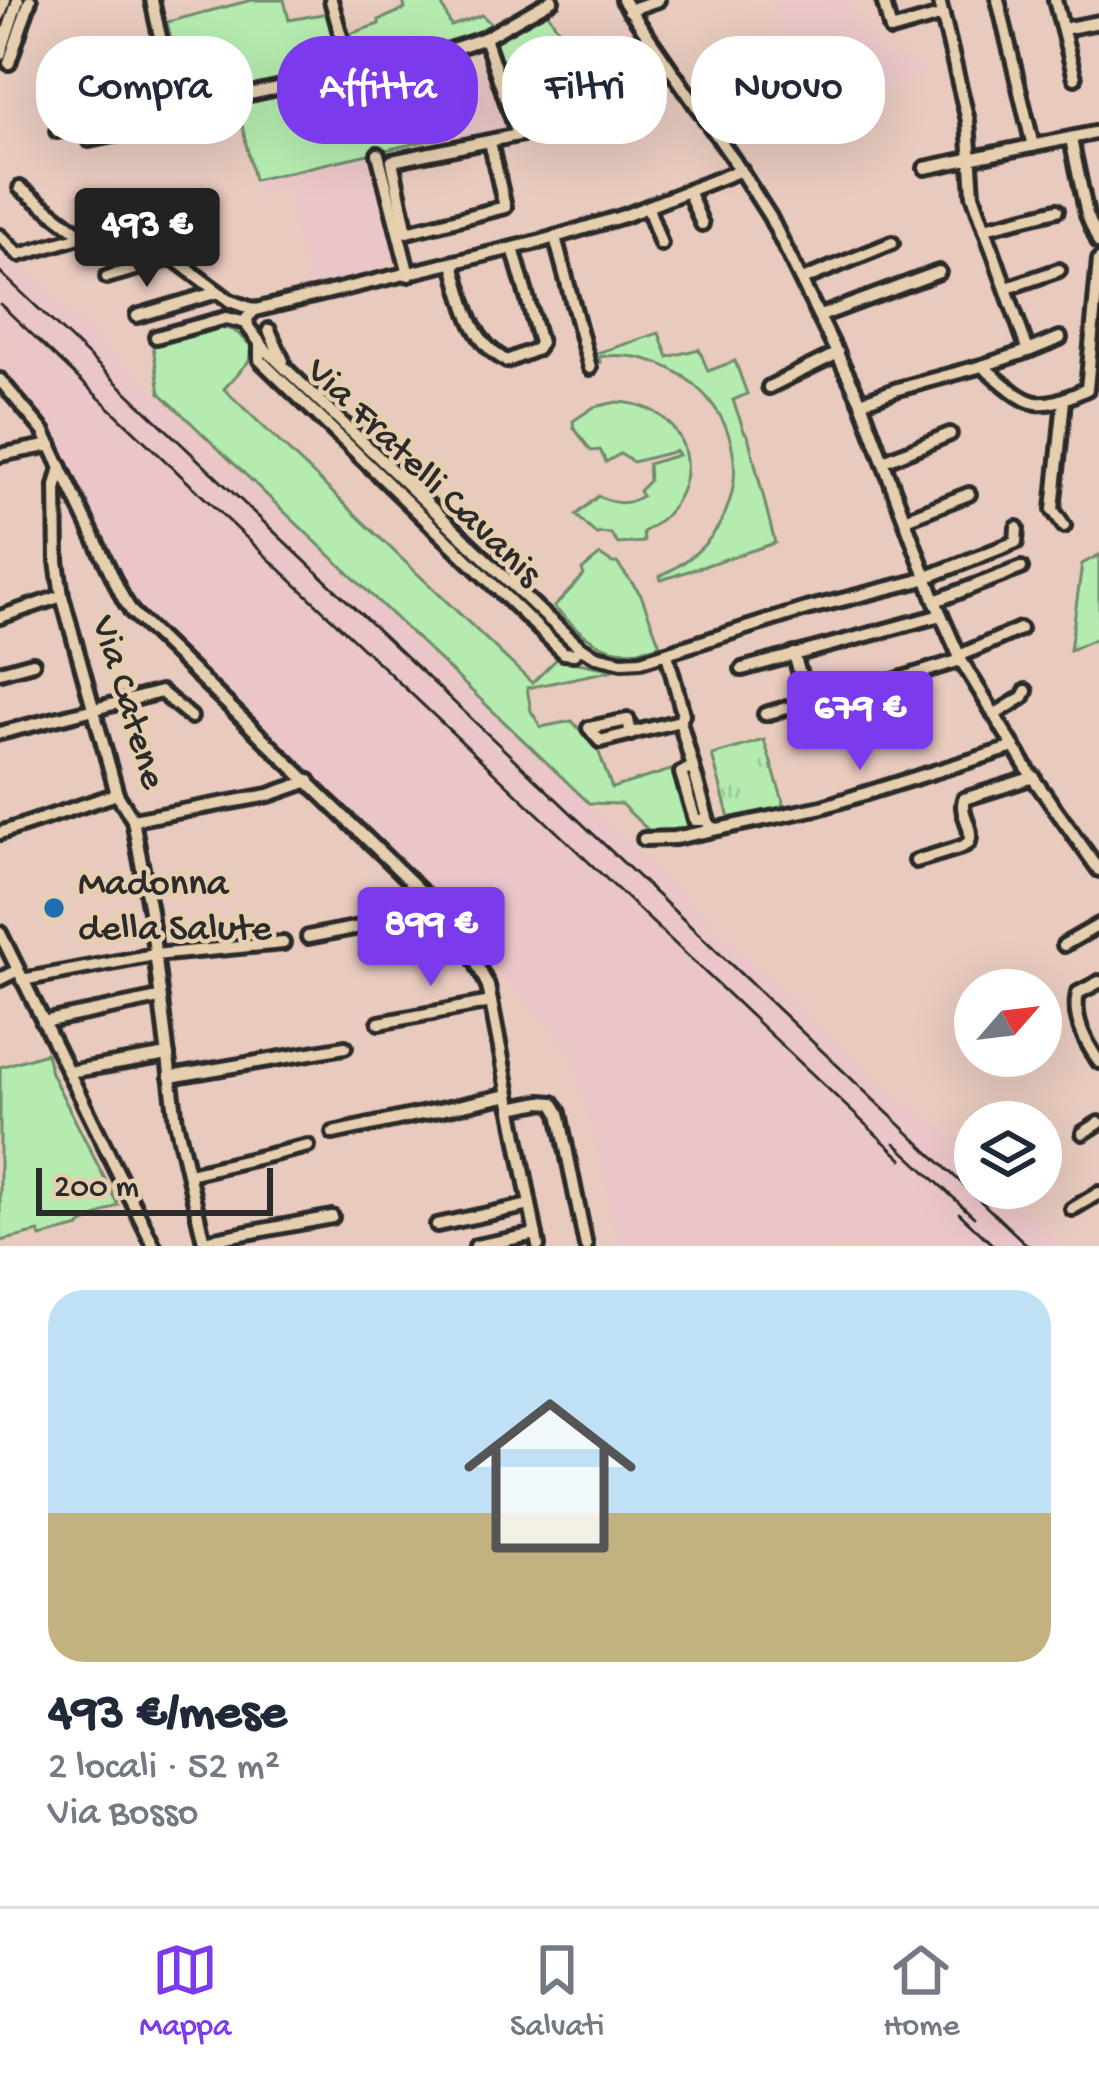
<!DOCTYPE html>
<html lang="it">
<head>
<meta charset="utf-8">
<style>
  :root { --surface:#fff; --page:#f6f6f7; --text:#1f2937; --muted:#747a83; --line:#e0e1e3; --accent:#7c3aed }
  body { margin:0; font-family:"Gochi Hand",sans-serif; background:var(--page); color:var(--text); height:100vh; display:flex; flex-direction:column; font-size:45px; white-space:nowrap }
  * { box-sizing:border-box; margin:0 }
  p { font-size:39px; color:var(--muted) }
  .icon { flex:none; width:66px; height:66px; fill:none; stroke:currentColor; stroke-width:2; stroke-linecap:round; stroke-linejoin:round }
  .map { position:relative; height:1246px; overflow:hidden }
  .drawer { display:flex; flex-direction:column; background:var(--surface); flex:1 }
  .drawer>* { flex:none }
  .banner { position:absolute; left:36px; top:36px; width:1029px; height:108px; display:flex; gap:24px }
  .needle { width:78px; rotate:62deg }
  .controls { position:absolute; left:954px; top:969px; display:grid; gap:24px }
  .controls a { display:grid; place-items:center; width:108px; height:108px; border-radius:50%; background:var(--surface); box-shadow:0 12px 48px #0002; font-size:60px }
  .scale { position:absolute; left:36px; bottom:30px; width:237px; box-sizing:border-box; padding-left:12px; border:6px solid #2b2b2b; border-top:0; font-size:33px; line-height:42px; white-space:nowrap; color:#2b2b2b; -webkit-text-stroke:9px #e6cfaf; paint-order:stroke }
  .price { position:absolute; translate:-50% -102px; padding:0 27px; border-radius:12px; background:var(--accent); color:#fff; font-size:39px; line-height:78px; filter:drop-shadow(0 3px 6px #0008) }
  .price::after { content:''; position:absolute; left:50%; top:72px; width:36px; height:27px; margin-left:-18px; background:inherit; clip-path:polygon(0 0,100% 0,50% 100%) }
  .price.current { background:#222; color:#fff }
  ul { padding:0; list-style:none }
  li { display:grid; align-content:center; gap:24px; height:636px; padding:0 48px }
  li+li { border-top:3px solid var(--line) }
  li span { display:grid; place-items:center; height:372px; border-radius:36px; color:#555 }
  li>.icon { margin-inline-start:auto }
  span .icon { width:216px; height:216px; fill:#fffc; stroke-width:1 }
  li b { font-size:51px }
  .pill { padding:0 42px; border-radius:48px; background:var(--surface); box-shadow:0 12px 48px #0002; font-size:42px; line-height:108px }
  .pill.current { background:var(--accent); color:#fff }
  .dock { display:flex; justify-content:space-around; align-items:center; height:168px; border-top:3px solid var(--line); background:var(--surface); font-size:33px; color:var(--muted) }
  .dock a { display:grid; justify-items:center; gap:6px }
  .dock .current { color:var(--accent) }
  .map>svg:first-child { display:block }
</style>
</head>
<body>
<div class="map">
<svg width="1099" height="1246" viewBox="0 0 1099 1246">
  <defs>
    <pattern id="grass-tufts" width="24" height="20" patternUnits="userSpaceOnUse" patternTransform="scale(3)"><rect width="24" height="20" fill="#b4ecaf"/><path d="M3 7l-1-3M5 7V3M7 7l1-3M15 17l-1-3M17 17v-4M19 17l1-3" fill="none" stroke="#9bcb97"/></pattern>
  </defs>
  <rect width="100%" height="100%" fill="#e8cabe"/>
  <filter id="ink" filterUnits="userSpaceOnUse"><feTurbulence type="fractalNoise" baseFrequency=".00833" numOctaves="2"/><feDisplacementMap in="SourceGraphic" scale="24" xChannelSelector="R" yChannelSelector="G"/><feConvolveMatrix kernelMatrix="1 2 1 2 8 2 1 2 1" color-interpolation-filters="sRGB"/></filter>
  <g filter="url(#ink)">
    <g fill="#eac6c8">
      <path d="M773,0H851L848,7L850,19L884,54L917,62L928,76L802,111Z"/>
      <path d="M488,72L507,128L449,142L431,90Z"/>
      <path d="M372,153L384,204H390L403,258L382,262L384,273L310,290L286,190L258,196L254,180Z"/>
      <path d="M0,246L883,1086L949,1134L975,1159V1188H1004L1063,1246H617L603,1172L570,1050L376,837L147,620L130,600L49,426L33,401L0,367Z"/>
    </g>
    <path fill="url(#grass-tufts)" stroke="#708c6d" stroke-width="3" d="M764,740L783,801L782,807L729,818L712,755Z"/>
    <g fill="#b4ecaf" stroke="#708c6d" stroke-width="3">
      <path d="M252,0H284L289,20L328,13L344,69L185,102L167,22Z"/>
      <path d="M403,0H440L451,26L482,15L491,24C449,50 404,56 356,66L347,35L379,24V20L405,9Z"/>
      <path d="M547,12L568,44L521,64L535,98L559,91L569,119L520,128L489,40Z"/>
      <path d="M423,62L424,88L436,126L434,139L254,180L237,102Z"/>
      <path d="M220,328C235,327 242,337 252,347L249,361L224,389L532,683L560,656C570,664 599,666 614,670L527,688L531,711L541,727L572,721L598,750L612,788L674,769L691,823H704L705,828L648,837V830L621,804L589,803L160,393L153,346Z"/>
      <path d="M659,333L668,357L699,349L708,371L735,361L747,394L733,400L744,431L748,436L775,543L661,580L660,576C691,561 718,538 729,503C756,422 680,344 599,357L600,362L596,361L594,354Z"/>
      <path d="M617,402C696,405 711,496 643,532L644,542L618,544L611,534L599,533L597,535L576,515L598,496C614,504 626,506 642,496L639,491L649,481L648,464L678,455L676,451L633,462L620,454L606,462L600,450L591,451L574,428L573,421L594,407Z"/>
      <path d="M600,555L612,563H617L641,595L660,645C610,662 588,641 554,607L584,575L582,570Z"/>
      <path d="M1099,555V637L1070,650L1082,564Z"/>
      <path d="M46,1053L51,1073L118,1205L81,1225L80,1227L41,1237L39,1232L0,1241V1067Z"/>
    </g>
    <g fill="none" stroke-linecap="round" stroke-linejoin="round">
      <g stroke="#2b2b2b" stroke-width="20">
        <g id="minor">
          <path d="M152,0L174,101L179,109L438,54L485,38L552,0"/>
          <path d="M331,0L351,72"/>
          <path d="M623,0L733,159L770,217L861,402L935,601L961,660L1031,775L1099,870"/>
          <path d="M883,0L891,30L943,15"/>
          <path d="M939,0L968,121L973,195L1028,351L1060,338"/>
          <path d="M998,0L1033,146"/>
          <path d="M1055,0L1075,78"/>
          <path d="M629,10L658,0"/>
          <path d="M0,15L5,0"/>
          <path d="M1063,29L1099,22"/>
          <path d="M485,38L518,135L578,124L568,95"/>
          <path d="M0,55L18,0"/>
          <path d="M9,63L30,0"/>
          <path d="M75,127L61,71L164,48"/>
          <path d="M57,131L177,107"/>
          <path d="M1071,139L1087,215L1099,243"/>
          <path d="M89,140L177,123L179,109"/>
          <path d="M490,142L505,207L407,232L392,161L518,135"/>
          <path d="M378,154L409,275"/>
          <path d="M925,168L1099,132"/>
          <path d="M741,170L624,216L542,241L255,310L247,318L248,327L264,348L542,613L581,648L596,656L622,662L641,661L806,609L917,581L1016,542L1017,528"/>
          <path d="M20,188L83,236"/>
          <path d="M689,193L702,224"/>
          <path d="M648,208L661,244"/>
          <path d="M111,214L121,219L230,301L255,310"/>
          <path d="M985,228L1057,210"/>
          <path d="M0,236L19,255L127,223"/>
          <path d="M555,237L590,368"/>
          <path d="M453,264C464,301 470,342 507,361L537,349L540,343L513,248"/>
          <path d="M107,277L173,258"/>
          <path d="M802,280L892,243"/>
          <path d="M1007,288L1059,270"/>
          <path d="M137,316L218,292"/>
          <path d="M820,316L939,272"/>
          <path d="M269,330L283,361"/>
          <path d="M156,337L226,318L247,323"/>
          <path d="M260,344V360L564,653L574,654L581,648"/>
          <path d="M982,366L1028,351"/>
          <path d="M0,380L44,432L123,598L132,612L458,927L488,986L538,1246"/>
          <path d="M769,387L838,353"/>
          <path d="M1064,400L1053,510L1064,526"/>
          <path d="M861,402L898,389L982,366C1028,403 1030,416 1087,389L1099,260"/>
          <path d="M0,455L51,445"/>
          <path d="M884,461L950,434"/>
          <path d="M61,467L56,486L57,561L62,596L117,794L133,820L150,911L176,1122L205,1246"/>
          <path d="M905,519L969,494"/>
          <path d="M935,601L1021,568"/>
          <path d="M0,617L62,596"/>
          <path d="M667,654L683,714L680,721L709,825L715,829"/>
          <path d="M959,656L1020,629"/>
          <path d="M742,669L941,615"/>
          <path d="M0,672L33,663"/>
          <path d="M812,706L961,660"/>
          <path d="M765,714L808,702L794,654"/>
          <path d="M994,715L1023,697L1026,691"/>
          <path d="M0,733L161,692L191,717"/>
          <path d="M631,734L628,720L589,728L600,741L680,721"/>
          <path d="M694,772L690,768L681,773L695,820H705L706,815"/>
          <path d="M133,820L269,795L309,781"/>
          <path d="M0,833L117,794"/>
          <path d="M644,839L675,838L822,807L1014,747"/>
          <path d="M916,861L962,847L969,842C974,827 959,814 964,799L1034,777"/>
          <path d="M0,933L154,1246"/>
          <path d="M308,937L385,922L428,896"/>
          <path d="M1064,945L1099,925"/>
          <path d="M0,979L18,970"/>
          <path d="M22,980L154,955L283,943"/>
          <path d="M1099,982L1078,993C1072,1018 1085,1041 1099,1062"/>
          <path d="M43,1022L159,998"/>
          <path d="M379,1023L491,1002"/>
          <path d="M68,1072L168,1055"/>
          <path d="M170,1077L345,1047"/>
          <path d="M511,1108L541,1102L553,1103L559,1113L586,1246"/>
          <path d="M333,1133L509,1095"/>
          <path d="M1083,1133L1099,1123"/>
          <path d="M189,1174L308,1146"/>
          <path d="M1072,1209L1099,1193"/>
          <path d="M437,1225L530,1205"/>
          <path d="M204,1241L332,1217"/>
          <path d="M476,1246L536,1234"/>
        </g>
      </g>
      <use href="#minor" stroke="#e6cfaf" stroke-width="10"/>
      <g stroke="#2b2b2b" stroke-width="3">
        <path d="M0,272L1028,1246"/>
        <path d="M0,304L902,1159"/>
        <path d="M895,1143L974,1217"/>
        <path d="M959,1213L994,1246"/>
      </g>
    </g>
  </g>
  <circle fill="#1f6fb2" stroke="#e6cfaf" stroke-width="4.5" cx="54" cy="908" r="12"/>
  <g text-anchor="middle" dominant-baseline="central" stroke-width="9" stroke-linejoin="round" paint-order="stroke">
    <g font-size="39" fill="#2b2b2b" stroke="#e6cfaf">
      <text transform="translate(422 474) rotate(44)">Via Fratelli Cavanis</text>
      <text transform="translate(126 703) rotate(73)">Via Catene</text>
    </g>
    <g font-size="39" fill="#2b2b2b" stroke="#e6cfaf" text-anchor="start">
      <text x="78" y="886">Madonna<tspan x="78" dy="45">della Salute</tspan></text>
    </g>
  </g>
</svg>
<div class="controls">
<a><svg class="needle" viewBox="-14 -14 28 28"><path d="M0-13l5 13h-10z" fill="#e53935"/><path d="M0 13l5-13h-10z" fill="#747a83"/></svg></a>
<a><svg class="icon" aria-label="layers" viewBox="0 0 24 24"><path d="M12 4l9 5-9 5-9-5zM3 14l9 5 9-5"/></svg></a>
</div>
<div class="scale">200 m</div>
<b class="price current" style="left:147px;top:290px">493 €</b>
<b class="price" style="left:860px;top:773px">679 €</b>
<b class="price" style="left:431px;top:989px">899 €</b>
<div class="banner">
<a class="pill">Compra</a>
<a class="pill current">Affitta</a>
<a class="pill">Filtri</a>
<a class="pill">Nuovo</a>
</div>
</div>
<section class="drawer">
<ul>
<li><span style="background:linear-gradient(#bfe0f5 60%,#c2b280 0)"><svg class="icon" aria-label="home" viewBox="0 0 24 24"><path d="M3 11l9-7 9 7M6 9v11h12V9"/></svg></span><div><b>493 €/mese</b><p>2 locali · 52 m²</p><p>Via Bosso</p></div></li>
</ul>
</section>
<nav class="dock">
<a class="current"><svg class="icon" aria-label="map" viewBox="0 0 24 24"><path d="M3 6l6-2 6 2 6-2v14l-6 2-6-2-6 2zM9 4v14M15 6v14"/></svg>Mappa</a>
<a><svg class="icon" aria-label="saved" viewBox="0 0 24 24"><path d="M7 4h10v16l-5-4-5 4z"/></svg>Salvati</a>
<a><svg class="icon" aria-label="home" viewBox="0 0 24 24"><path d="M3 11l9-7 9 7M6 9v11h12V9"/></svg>Home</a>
</nav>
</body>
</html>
